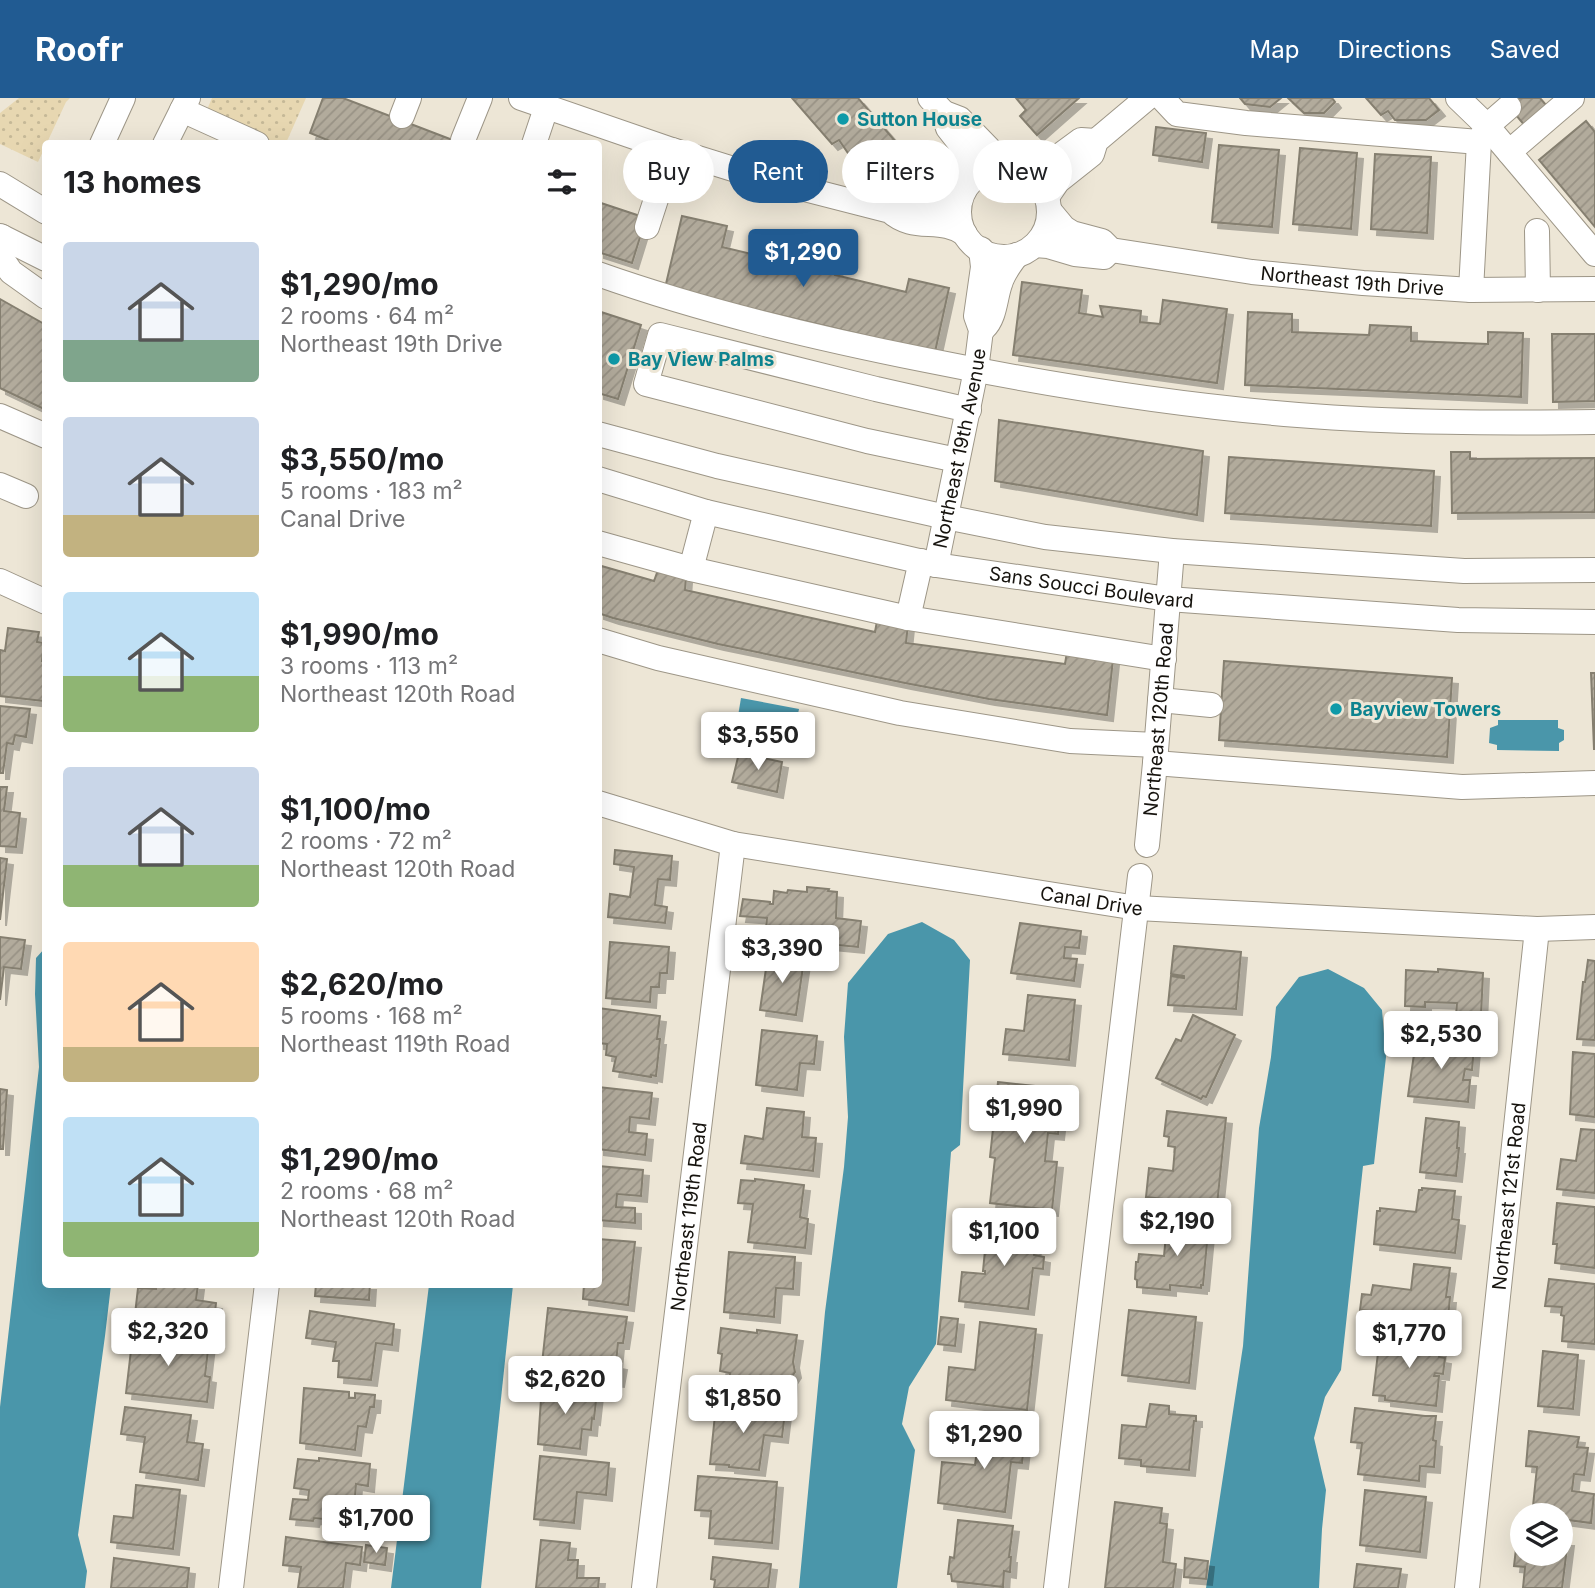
<!DOCTYPE html>
<html lang="en">
<head>
<meta charset="utf-8">
<style>
  :root { --surface:#fff; --page:#f6f6f6; --text:#202124; --muted:#757577; --accent:#215b92 }
  body { margin:0; font-family:Inter,sans-serif; background:var(--page); color:var(--text); height:100vh; display:flex; flex-direction:column; font-size:26px; white-space:nowrap }
  * { box-sizing:border-box; margin:0 }
  p { font-size:23px; color:var(--muted) }
  .icon { flex:none; width:38px; height:38px; fill:none; stroke:currentColor; stroke-width:2; stroke-linecap:round; stroke-linejoin:round }
  .map { position:relative; flex:1; overflow:hidden }
  .panel { position:absolute; left:42px; top:42px; width:560px; height:1148px; display:flex; flex-direction:column; background:var(--surface); border-radius:7px; box-shadow:0 7px 28px #0002 }
  .panel>* { flex:none }
  .top-card { position:absolute; left:623px; top:42px; width:665px; height:63px; display:flex; gap:14px }
  .tools { position:absolute; left:1510px; top:1405px; display:grid; gap:14px }
  .tools a { display:grid; place-items:center; width:63px; height:63px; border-radius:50%; background:var(--surface); box-shadow:0 7px 28px #0002; font-size:35px }
  .price { position:absolute; translate:-50% -60px; padding:0 16px; border-radius:7px; background:#fff; color:#222; font-size:23px; line-height:46px; filter:drop-shadow(0 2px 4px #0008) }
  .price::after { content:''; position:absolute; left:50%; top:42px; width:21px; height:16px; margin-left:-10px; background:inherit; clip-path:polygon(0 0,100% 0,50% 100%) }
  .price.current { background:var(--accent); color:#fff }
  ul { padding:0; list-style:none }
  li { display:flex; align-items:center; gap:21px; height:175px; padding:0 21px }
  li span { display:grid; place-items:center; flex:none; width:196px; height:140px; border-radius:7px; color:#555 }
  li>.icon { margin-inline-start:auto }
  span .icon { width:84px; height:84px; fill:#fffc; stroke-width:1 }
  li b { font-size:30px }
  h2 { display:flex; justify-content:space-between; align-items:center; height:84px; padding:0 21px; font-size:30px }
  .chip { padding:0 24px; border-radius:32px; background:var(--surface); box-shadow:0 7px 28px #0002; font-size:24px; line-height:63px }
  .chip.current { background:var(--accent); color:#fff }
  header { display:flex; align-items:center; gap:42px; box-sizing:border-box; height:98px; padding:0 35px; background:var(--accent); color:#fff }
  header strong { font-size:33px }
  nav { display:flex; gap:38px; margin-inline-start:auto; font-size:24px }
  .map>svg:first-child { display:block }
</style>
</head>
<body>
<header>
<strong>Roofr</strong>
<nav><a>Map</a><a>Directions</a><a>Saved</a></nav>
</header>
<div class="map">
<svg width="1595" height="1490" viewBox="0 0 1595 1490">
  <defs>
    <pattern id="grass-dots" width="8" height="8" patternUnits="userSpaceOnUse" patternTransform="scale(1.75)"><rect width="8" height="8" fill="#e7d7b1"/><path d="M2 2h.1M6 6h.1" fill="none" stroke="#c5b897" stroke-width="1.8" stroke-linecap="round"/></pattern>
    <pattern id="building-hatch" width="6" height="6" patternUnits="userSpaceOnUse" patternTransform="scale(1.75)"><rect width="6" height="6" fill="#b2ab9c"/><path d="M-1 1l2-2M0 6l6-6M5 7l2-2" fill="none" stroke="#989285"/></pattern>
    <filter id="shadow"><feDropShadow dx="6" dy="6" stdDeviation="0" flood-color="#0004"/></filter>
  </defs>
  <rect width="100%" height="100%" fill="#ede6d6"/>
  <g fill="url(#grass-dots)">
    <path d="M19,0H70L66,4L38,64L0,46V15Z"/>
    <path d="M212,0H306L286,45H273L206,14Z"/>
  </g>
  <g fill="#4a96aa">
    <path d="M741,600L799,611L793,640L736,630Z"/>
    <path d="M1498,622H1558V630L1564,632V642L1559,645V653L1497,652V647L1489,645L1490,630L1498,627Z"/>
    <path d="M922,824L954,842L970,862L960,1047L951,1054L936,1246L909,1289L902,1326L915,1352L897,1490H799L825,1214L844,1069L848,1019L844,939L848,885L888,836Z"/>
    <path d="M45,850L46,1186L111,1187L105,1238L78,1437L87,1473L85,1490H0V1309L39,969L35,896L36,860Z"/>
    <path d="M1328,871L1364,890L1382,912L1386,959L1374,1066L1363,1068L1341,1272L1325,1299L1314,1340L1326,1392L1322,1431L1319,1490H1206L1243,1248L1259,1030L1271,959L1276,909L1299,879Z"/>
    <path d="M429,1187H513L481,1490H391Z"/>
  </g>
  <g fill="url(#building-hatch)" stroke="#857f70" stroke-width="2" filter="url(#shadow)">
    <path d="M323,0H343L463,46H337L310,35Z"/>
    <path d="M792,0H858L902,51L886,66L850,58L839,42L832,46Z"/>
    <path d="M1016,0H1079L1037,37L1020,18L1026,12Z"/>
    <path d="M1240,0H1281L1270,9L1245,6Z"/>
    <path d="M1288,0H1332L1335,4L1324,15H1304Z"/>
    <path d="M1366,0H1429L1439,12L1426,22H1395L1388,13L1381,17Z"/>
    <path d="M1512,0H1540L1552,14L1530,34L1506,5Z"/>
    <path d="M1586,23L1595,34V129L1539,62Z"/>
    <path d="M1156,29L1206,35L1202,64L1153,57Z"/>
    <path d="M1219,47L1279,52L1272,129L1212,124Z"/>
    <path d="M1300,50L1357,55L1351,131L1293,126Z"/>
    <path d="M1375,56L1431,59L1427,135L1371,131Z"/>
    <path d="M598,104L646,120L632,165L598,154Z"/>
    <path d="M682,118L727,128L722,149L794,166L797,155L838,165L835,177L906,194L909,181L949,190L935,254L665,190Z"/>
    <path d="M1022,184L1082,192L1079,215L1103,219L1100,208L1141,213L1140,224L1160,226L1163,202L1227,211L1217,285L1013,257Z"/>
    <path d="M0,201L46,227V312L0,290Z"/>
    <path d="M598,213L641,227L618,301L598,295Z"/>
    <path d="M1248,214L1292,216V234L1369,237L1370,227L1411,229V243L1488,246V234L1523,235L1521,299L1245,287Z"/>
    <path d="M1552,236H1595V303L1553,304Z"/>
    <path d="M999,322L1203,353L1197,417L995,383Z"/>
    <path d="M1451,354H1470V361L1595,360V414L1452,415Z"/>
    <path d="M1229,359L1434,373L1431,428L1225,415Z"/>
    <path d="M598,467L654,483L658,472L686,479L685,492L875,534L877,523L908,526L906,545L1065,566L1067,554L1113,561L1107,617L989,601L905,585L718,546L613,520L598,515Z"/>
    <path d="M8,530L39,534L37,544L44,545L42,563H46V585L43,603L0,598V552L5,553Z"/>
    <path d="M1224,563L1452,580L1447,659L1219,642Z"/>
    <path d="M1591,575H1595V651H1594Z"/>
    <path d="M0,608L30,611L26,639L15,637L13,646L7,645L3,675H0Z"/>
    <path d="M739,655L782,664L777,694L732,684Z"/>
    <path d="M0,689H7L4,713L20,715L16,749L0,748Z"/>
    <path d="M615,752L672,758L670,782L658,781L655,807L667,809L665,825L608,819L610,796L630,799L634,769L614,766Z"/>
    <path d="M0,760L7,761L0,822Z"/>
    <path d="M807,789L829,791L828,793L837,794L836,820L861,823L858,849L765,840L767,820L740,818L743,801L770,804V806H773L774,793L787,795L788,792L807,794Z"/>
    <path d="M1020,825L1081,833L1079,850L1065,849L1064,860L1077,861L1074,883L1011,875Z"/>
    <path d="M0,839L25,842L21,871L4,869L0,902Z"/>
    <path d="M610,844L669,849L667,875H660L659,889H651L650,904L606,900Z"/>
    <path d="M1174,848L1241,854L1236,911L1168,907L1171,878L1184,880V878L1171,876Z"/>
    <path d="M768,857L804,862L796,917L760,912Z"/>
    <path d="M1588,862L1595,863V942L1577,941L1583,884H1585Z"/>
    <path d="M1438,871L1483,875L1481,918L1456,917L1457,905L1425,904V909L1405,908L1406,872L1438,874Z"/>
    <path d="M1028,897L1075,902L1069,962L1003,956L1006,931L1024,933Z"/>
    <path d="M598,910L660,918L657,941H660L656,978L651,977V979L613,973L616,959L606,957L607,946L598,945Z"/>
    <path d="M1193,917L1235,937L1206,999L1203,998L1201,1001L1156,980L1176,941L1181,943Z"/>
    <path d="M762,932L817,938L814,966L800,965L797,992L756,987Z"/>
    <path d="M1416,942L1474,949L1472,972L1465,971L1463,982H1470L1468,1004L1408,998Z"/>
    <path d="M1573,954L1595,956V1019L1570,1016Z"/>
    <path d="M998,984L1063,991L1058,1036L1048,1035L1045,1063L1057,1064L1052,1112L990,1105L995,1060L990,1059Z"/>
    <path d="M598,989L652,995L649,1021L630,1019L629,1034L647,1036L645,1057L598,1051Z"/>
    <path d="M0,991L7,992L3,1051H0Z"/>
    <path d="M767,1010L804,1014L802,1039L816,1040L813,1073L741,1065L745,1038L763,1041Z"/>
    <path d="M1167,1013L1226,1020L1217,1107L1146,1099L1149,1070L1173,1073L1175,1049L1168,1048L1169,1039L1164,1038Z"/>
    <path d="M1426,1020L1459,1024L1457,1050H1459L1456,1078L1420,1074Z"/>
    <path d="M1581,1031L1595,1032V1095L1557,1091L1561,1061L1576,1063Z"/>
    <path d="M598,1068L643,1072L641,1098L617,1096L616,1109L635,1110V1125L598,1122Z"/>
    <path d="M755,1081L804,1087L800,1119L808,1121L805,1150L748,1144L753,1106L738,1105L741,1082L755,1083Z"/>
    <path d="M1422,1090L1455,1093L1452,1121L1459,1122L1455,1155L1374,1146L1377,1113H1380V1110L1416,1114L1419,1092H1422Z"/>
    <path d="M1557,1105L1595,1109V1170L1555,1165L1557,1146H1553Z"/>
    <path d="M1170,1121L1209,1124L1203,1187H1201V1190L1170,1187V1192L1137,1189V1182L1135,1181L1136,1164H1138L1139,1156L1164,1158L1167,1126H1170Z"/>
    <path d="M988,1122L1016,1125L1015,1131L1023,1132V1126L1037,1129L1034,1157L1044,1159L1043,1171L1033,1170L1028,1211L959,1203L962,1174L985,1176V1173H983Z"/>
    <path d="M598,1141L635,1144L628,1207L583,1201L584,1186H598Z"/>
    <path d="M729,1154L795,1159L793,1191L776,1190L774,1219L724,1214Z"/>
    <path d="M1414,1166L1450,1170L1446,1199H1450L1447,1230L1368,1223L1369,1213L1360,1212L1362,1196L1371,1197L1373,1187L1411,1192Z"/>
    <path d="M1549,1181L1595,1186V1246L1562,1243L1564,1218L1561,1217L1562,1209L1545,1208Z"/>
    <path d="M156,1186H198L196,1202L216,1205L213,1233L134,1225L138,1190L156,1191Z"/>
    <path d="M316,1186H370L369,1202L315,1198Z"/>
    <path d="M548,1210L627,1219L623,1245H618L616,1265L621,1266L618,1283L541,1275Z"/>
    <path d="M1129,1212L1196,1219L1189,1285L1122,1277Z"/>
    <path d="M310,1213L394,1226L392,1247L376,1245L371,1282L338,1279L339,1263H333L336,1244L306,1240Z"/>
    <path d="M941,1219L958,1221L955,1248L938,1246Z"/>
    <path d="M980,1224L1036,1231L1027,1312L946,1302L949,1269L975,1272Z"/>
    <path d="M721,1230L757,1235V1232L797,1237L793,1264L795,1274L791,1280L790,1297L728,1292L730,1275L720,1273L722,1256L718,1255Z"/>
    <path d="M133,1235L209,1244L205,1278L210,1279L207,1304L126,1295Z"/>
    <path d="M1380,1238L1441,1243L1439,1259L1445,1260L1443,1276L1435,1275L1434,1278H1439L1436,1308L1385,1302V1298L1373,1297Z"/>
    <path d="M1543,1253L1578,1257L1573,1311L1538,1308Z"/>
    <path d="M542,1286L560,1288L559,1292L585,1295V1293L597,1294L594,1321L592,1320L591,1332L582,1331L580,1351L538,1346Z"/>
    <path d="M304,1290L349,1294V1300H355V1295L375,1297L374,1309H370L366,1329L358,1328L355,1352L300,1345Z"/>
    <path d="M1150,1306L1169,1308V1316L1196,1318V1323H1194L1189,1372L1141,1368V1362L1119,1360L1122,1327L1146,1329Z"/>
    <path d="M716,1307L785,1314L782,1339L764,1337L759,1372L729,1369V1367L710,1366Z"/>
    <path d="M125,1309L191,1317L187,1344L203,1346L198,1382L140,1374L145,1339L121,1336Z"/>
    <path d="M1355,1310L1425,1318H1436L1433,1342L1436,1343L1434,1369L1420,1368L1419,1383L1358,1376L1362,1345L1351,1344Z"/>
    <path d="M976,1327L1026,1332L1022,1365L1011,1364L1005,1414L938,1405L942,1364L975,1367L978,1345H975Z"/>
    <path d="M1529,1333L1579,1339L1577,1349L1588,1350L1584,1377L1574,1376L1572,1393L1594,1396L1591,1425L1561,1421V1418H1532L1537,1369L1526,1368Z"/>
    <path d="M540,1358L609,1365L606,1397L577,1394L574,1425L534,1421Z"/>
    <path d="M319,1360L370,1366L368,1388L356,1386L353,1424L314,1420L313,1423L290,1421L293,1401L308,1402L309,1392L294,1390L298,1361L319,1363Z"/>
    <path d="M698,1378L777,1384L772,1445L709,1440L711,1413L695,1412Z"/>
    <path d="M136,1387L180,1392L173,1451L111,1444L114,1418L133,1420Z"/>
    <path d="M1365,1392L1426,1399L1420,1454L1360,1447Z"/>
    <path d="M1115,1404L1162,1410L1160,1425L1167,1426L1163,1464L1176,1466L1173,1490H1105Z"/>
    <path d="M958,1422L1013,1428L1009,1459H1011L1010,1474L1004,1473L1003,1489L952,1483L951,1476H948L950,1459L954,1460Z"/>
    <path d="M1518,1433L1522,1434V1456H1561V1438H1563V1442H1568L1562,1490H1523L1525,1469L1514,1468Z"/>
    <path d="M286,1439L362,1449L360,1467L346,1465L343,1490H298L301,1469L283,1467Z"/>
    <path d="M541,1442L570,1445L568,1462H578L577,1480H599L598,1490H536Z"/>
    <path d="M366,1447L387,1450L385,1467L364,1464Z"/>
    <path d="M713,1459L771,1466L768,1490H714L715,1482L711,1481Z"/>
    <path d="M114,1460L189,1470L187,1490H111Z"/>
    <path d="M1185,1460L1208,1463L1206,1481L1184,1479Z"/>
    <path d="M1357,1466L1401,1471L1398,1490H1354Z"/>
  </g>
  <g fill="none" stroke-linecap="round" stroke-linejoin="round">
    <g stroke="#9d9687" stroke-width="26">
      <g id="minor">
        <path d="M521,0L672,52L762,80L890,113C914,135 940,118 965,136"/>
        <path d="M930,0L943,14L948,30L959,44L967,60L970,69L969,85"/>
        <path d="M1162,0L1177,16L1246,25L1479,44"/>
        <path d="M1458,0L1487,28L1595,156"/>
        <path d="M182,12L257,46"/>
        <path d="M947,16L960,21L994,56L1018,71"/>
        <path d="M402,18L409,0"/>
        <path d="M463,42L480,0"/>
        <path d="M102,46L123,0"/>
        <path d="M165,46L188,0"/>
        <path d="M534,46L546,10"/>
        <path d="M1509,54L1572,0"/>
        <circle cx="1004" cy="114" r="45"/>
        <path d="M1025,75L1047,67L1081,42L1096,43"/>
        <path d="M0,86L46,114"/>
        <path d="M1047,99L1058,83L1092,56L1096,43L1147,0"/>
        <path d="M897,109L900,108C928,110 938,112 962,96"/>
        <path id="s1" d="M1049,112L1064,130L1072,135L1102,143L1111,152L1252,174L1363,185L1471,192L1595,191"/>
        <path d="M647,129L672,52"/>
        <path d="M1537,133L1538,192"/>
        <path d="M0,138L46,161"/>
        <path d="M2,139L0,158L11,174L46,199"/>
        <path d="M1035,147L1048,148L1075,156L1104,159L1111,152"/>
        <path d="M598,176C705,214 816,240 926,262C1049,287 1173,307 1298,317C1397,325 1496,325 1595,324"/>
        <path d="M1471,192L1479,44L1487,28L1509,9"/>
        <path d="M984,230C995,220 995,200 1000,186C1003,175 1010,166 1017,157"/>
        <path d="M0,318L46,338"/>
        <path d="M598,336L717,368L946,419L1045,439L1172,453L1464,473L1595,472"/>
        <path d="M957,362L867,343L646,286L660,237L876,291L969,312"/>
        <path id="s2" d="M598,381L706,414L936,467L1168,501L1458,522L1595,524"/>
        <path d="M0,387L26,398"/>
        <path d="M598,445L691,471L908,520L1164,561"/>
        <path id="s3" d="M936,467L976,272L981,232L976,218L983,169L981,151"/>
        <path d="M691,471L706,414"/>
        <path d="M0,483L46,504"/>
        <path d="M908,520L921,463"/>
        <path d="M598,542L658,560L900,615L1070,643L1156,647"/>
        <path d="M1160,602L1211,607"/>
        <path d="M1155,665L1462,689L1595,685"/>
        <path id="s4" d="M598,705L733,746L1137,810L1537,831L1595,829"/>
        <path id="s5" d="M1147,747L1155,665L1172,453"/>
        <path d="M231,1490L267,1186"/>
        <path id="s6" d="M644,1490L733,746"/>
        <path d="M1056,1490L1140,778"/>
        <path id="s7" d="M1467,1490L1537,831"/>
      </g>
    </g>
    <use href="#minor" stroke="#fff" stroke-width="24"/>
  </g>
  <g fill="#0f9aa8" stroke="#ede6d6" stroke-width="2.5">
    <circle cx="843" cy="21" r="7"/>
    <circle cx="614" cy="261" r="7"/>
    <circle cx="1336" cy="611" r="7"/>
  </g>
  <g text-anchor="middle" dominant-baseline="central" stroke-width="6" stroke-linejoin="round" paint-order="stroke">
    <g font-size="19" font-weight="bold" fill="#0d838f" stroke="#ede6d6" text-anchor="start">
      <text x="857" y="21">Sutton House</text>
      <text x="628" y="261">Bay View Palms</text>
      <text x="1350" y="611">Bayview Towers</text>
    </g>
    <g font-size="19" fill="#16130e" stroke="#ede6d6">
      <text stroke="none"><textPath href="#s1" startOffset="320">Northeast 19th Drive</textPath></text>
      <text stroke="none"><textPath href="#s3" startOffset="119">Northeast 19th Avenue</textPath></text>
      <text stroke="none"><textPath href="#s2" startOffset="506">Sans Soucci Boulevard</textPath></text>
      <text stroke="none"><textPath href="#s5" startOffset="126">Northeast 120th Road</textPath></text>
      <text stroke="none"><textPath href="#s4" startOffset="504">Canal Drive</textPath></text>
      <text stroke="none"><textPath href="#s7" startOffset="394">Northeast 121st Road</textPath></text>
      <text stroke="none"><textPath href="#s6" startOffset="374">Northeast 119th Road</textPath></text>
    </g>
  </g>
</svg>
<div class="tools">
<a><svg class="icon" aria-label="layers" viewBox="0 0 24 24"><path d="M12 4l9 5-9 5-9-5zM3 14l9 5 9-5"/></svg></a>
</div>
<b class="price current" style="left:803px;top:191px">$1,290</b>
<b class="price" style="left:758px;top:674px">$3,550</b>
<b class="price" style="left:782px;top:887px">$3,390</b>
<b class="price" style="left:1441px;top:973px">$2,530</b>
<b class="price" style="left:1024px;top:1047px">$1,990</b>
<b class="price" style="left:1177px;top:1160px">$2,190</b>
<b class="price" style="left:1004px;top:1170px">$1,100</b>
<b class="price" style="left:168px;top:1270px">$2,320</b>
<b class="price" style="left:1409px;top:1272px">$1,770</b>
<b class="price" style="left:565px;top:1318px">$2,620</b>
<b class="price" style="left:743px;top:1337px">$1,850</b>
<b class="price" style="left:984px;top:1373px">$1,290</b>
<b class="price" style="left:376px;top:1457px">$1,700</b>
<div class="top-card">
<a class="chip">Buy</a>
<a class="chip current">Rent</a>
<a class="chip">Filters</a>
<a class="chip">New</a>
</div>
<section class="panel">
<h2>13 homes<svg class="icon" aria-label="filters" viewBox="0 0 24 24"><path d="M4 7h16M4 17h16"/><circle cx="9" cy="7" r="2"/><circle cx="15" cy="17" r="2"/></svg></h2>
<ul>
<li><span style="background:linear-gradient(#c9d6e8 70%,#7fa58c 0)"><svg class="icon" aria-label="home" viewBox="0 0 24 24"><path d="M3 11l9-7 9 7M6 9v11h12V9"/></svg></span><div><b>$1,290/mo</b><p>2 rooms · 64 m²</p><p>Northeast 19th Drive</p></div></li>
<li><span style="background:linear-gradient(#c9d6e8 70%,#c2b280 0)"><svg class="icon" aria-label="home" viewBox="0 0 24 24"><path d="M3 11l9-7 9 7M6 9v11h12V9"/></svg></span><div><b>$3,550/mo</b><p>5 rooms · 183 m²</p><p>Canal Drive</p></div></li>
<li><span style="background:linear-gradient(#bfe0f5 60%,#8fb573 0)"><svg class="icon" aria-label="home" viewBox="0 0 24 24"><path d="M3 11l9-7 9 7M6 9v11h12V9"/></svg></span><div><b>$1,990/mo</b><p>3 rooms · 113 m²</p><p>Northeast 120th Road</p></div></li>
<li><span style="background:linear-gradient(#c9d6e8 70%,#8fb573 0)"><svg class="icon" aria-label="home" viewBox="0 0 24 24"><path d="M3 11l9-7 9 7M6 9v11h12V9"/></svg></span><div><b>$1,100/mo</b><p>2 rooms · 72 m²</p><p>Northeast 120th Road</p></div></li>
<li><span style="background:linear-gradient(#ffd9b3 75%,#c2b280 0)"><svg class="icon" aria-label="home" viewBox="0 0 24 24"><path d="M3 11l9-7 9 7M6 9v11h12V9"/></svg></span><div><b>$2,620/mo</b><p>5 rooms · 168 m²</p><p>Northeast 119th Road</p></div></li>
<li><span style="background:linear-gradient(#bfe0f5 75%,#8fb573 0)"><svg class="icon" aria-label="home" viewBox="0 0 24 24"><path d="M3 11l9-7 9 7M6 9v11h12V9"/></svg></span><div><b>$1,290/mo</b><p>2 rooms · 68 m²</p><p>Northeast 120th Road</p></div></li>
</ul>
</section>
</div>
</body>
</html>
